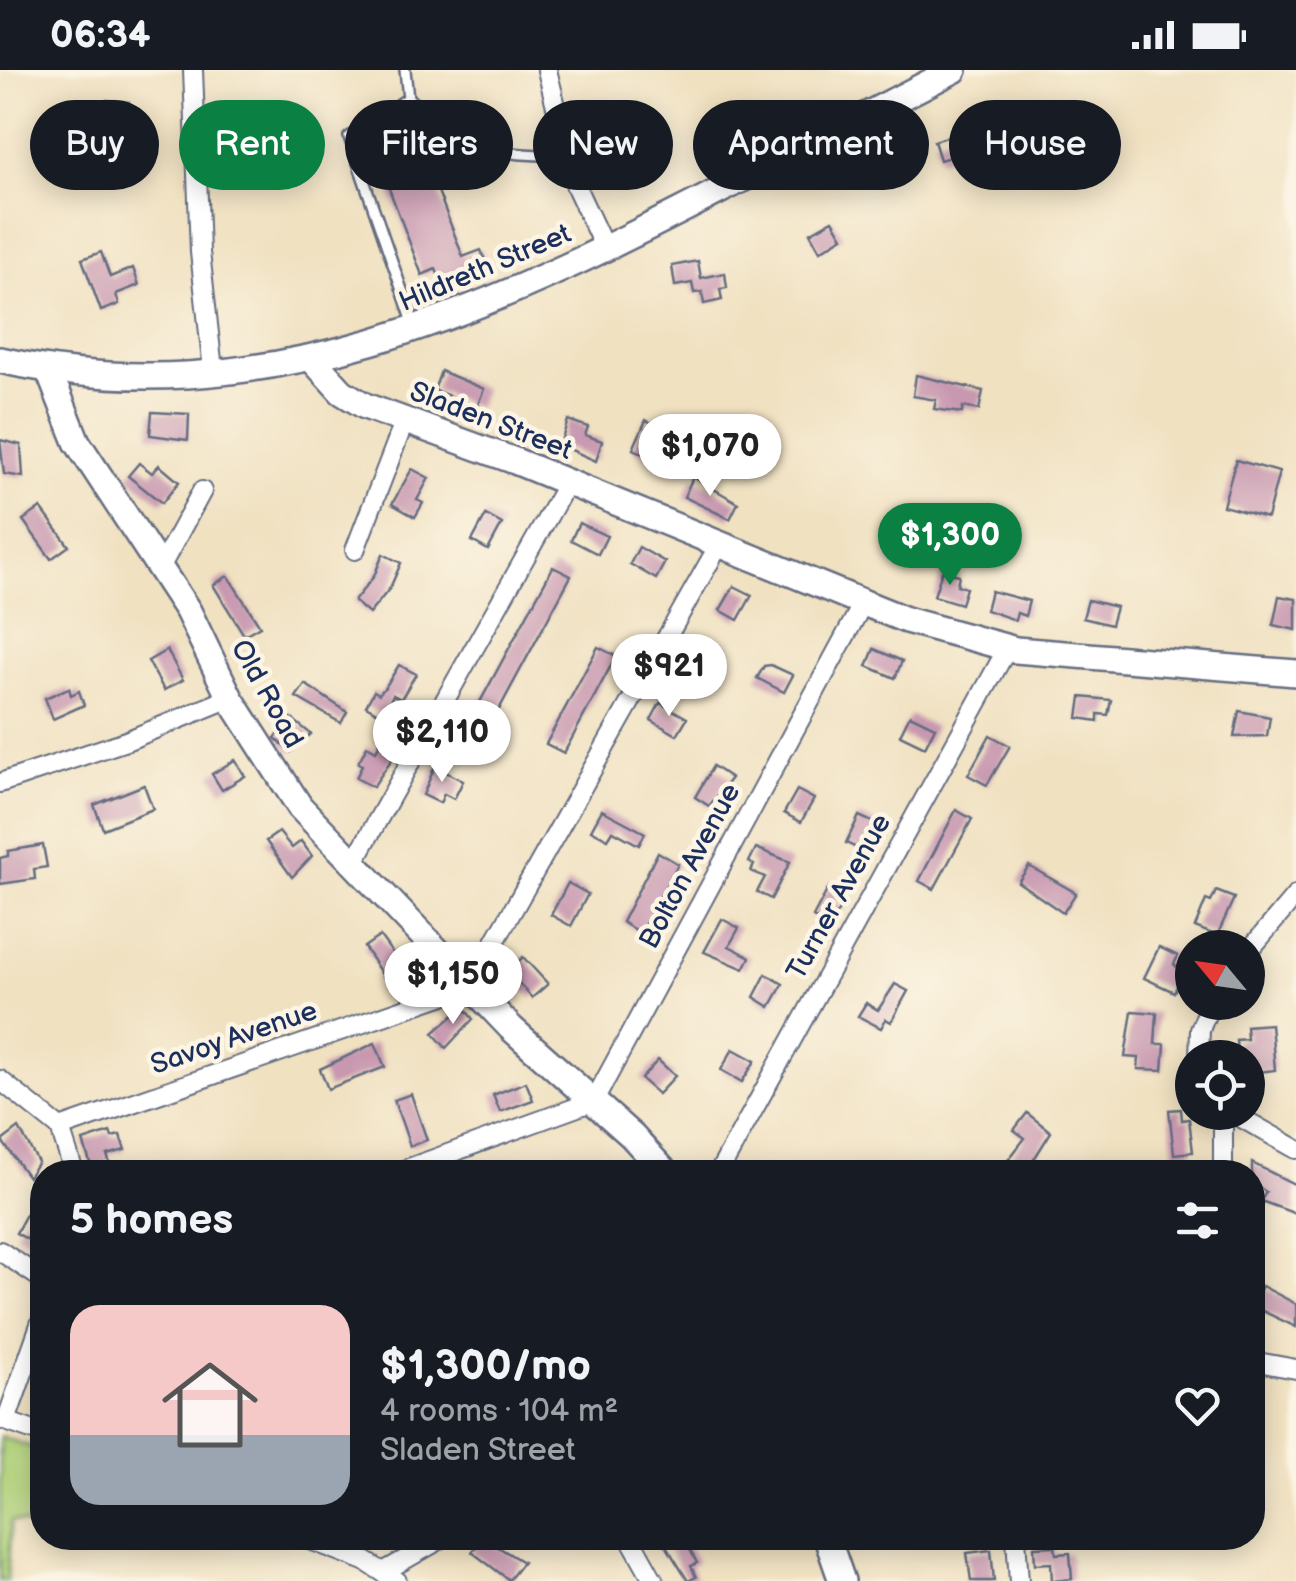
<!DOCTYPE html>
<html lang="en">
<head>
<meta charset="utf-8">
<style>
  :root { --surface:#171b24; --page:#20242c; --text:#f1f3f6; --muted:#9ea1a6; --line:#363941; --accent:#0b8043 }
  body { margin:0; font-family:"Balsamiq Sans",sans-serif; background:var(--page); color:var(--text); height:100vh; display:flex; flex-direction:column; font-size:38px; white-space:nowrap }
  * { box-sizing:border-box; margin:0 }
  p { font-size:32px; color:var(--muted) }
  .icon { flex:none; width:55px; height:55px; fill:none; stroke:currentColor; stroke-width:2; stroke-linecap:round; stroke-linejoin:round }
  .map { position:relative; flex:1; overflow:hidden }
  .panel { position:absolute; left:30px; top:1090px; width:1235px; height:390px; display:flex; flex-direction:column; background:var(--surface); border-radius:40px; box-shadow:0 5px 25px #0003 }
  .panel>* { flex:none }
  .hud { position:absolute; left:30px; top:30px; width:1238px; height:90px; display:flex; gap:20px }
  .needle { width:65px; rotate:299deg }
  .buttons { position:absolute; left:1175px; top:860px; display:grid; gap:20px }
  .buttons a { display:grid; place-items:center; width:90px; height:90px; border-radius:50%; background:var(--surface); box-shadow:0 5px 25px #0003; font-size:50px }
  .price { position:absolute; translate:-50% -85px; padding:0 22px; border-radius:35px; background:#fff; color:#222; font-size:32px; line-height:65px; filter:drop-shadow(0 2px 5px #0008) }
  .price::after { content:''; position:absolute; left:50%; top:60px; width:30px; height:22px; margin-left:-15px; background:inherit; clip-path:polygon(0 0,100% 0,50% 100%) }
  .price.current { background:var(--accent); color:#fff }
  ul { padding:0; list-style:none }
  li { display:flex; align-items:center; gap:30px; height:250px; padding:0 40px }
  li+li { border-top:2px solid var(--line) }
  li span { display:grid; place-items:center; flex:none; width:280px; height:200px; border-radius:30px; color:#555 }
  li>.icon { margin-inline-start:auto }
  span .icon { width:120px; height:120px; fill:#fffc; stroke-width:1 }
  li b { font-size:42px }
  h2 { display:flex; justify-content:space-between; align-items:center; height:120px; padding:0 40px; font-size:42px }
  .chip { padding:0 35px; border-radius:45px; background:var(--surface); box-shadow:0 5px 25px #0003; font-size:35px; line-height:90px }
  .chip.current { background:var(--accent); color:#fff }
  .status { display:flex; justify-content:space-between; align-items:center; height:70px; padding:0 50px; background:var(--surface); direction:ltr }
  .status svg { height:28px; fill:currentColor }
  .map>svg:first-child { display:block }
</style>
</head>
<body>
<div class="status"><b>06:34</b><svg viewBox="0 0 49 12"><path d="M0 12V9h3v3zM5 12V6h3v6zM10 12V3h3v9zM15 12V0h3v12zM26 1h20v11H26zM47 4h2v5h-2z"/></svg></div>
<div class="map">
<svg width="1296" height="1511" viewBox="0 0 1296 1511">
  <rect width="100%" height="100%" fill="#fcf5e5"/>
  <filter id="ink" filterUnits="userSpaceOnUse"><feTurbulence type="fractalNoise" baseFrequency=".01" numOctaves="2"/><feDisplacementMap in="SourceGraphic" scale="20" xChannelSelector="R" yChannelSelector="G"/><feConvolveMatrix kernelMatrix="1 2 1 2 8 2 1 2 1" color-interpolation-filters="sRGB"/></filter>
  <filter id="wash" filterUnits="userSpaceOnUse"><feTurbulence type="fractalNoise" baseFrequency=".0048" numOctaves="4" result="noise"/><feDisplacementMap in="SourceGraphic" scale="40" xChannelSelector="R" yChannelSelector="G"/><feGaussianBlur stdDeviation="2.25" result="paint"/><feColorMatrix in="noise" values="0 0 0 0 0 0 0 0 0 0 0 0 0 0 0 0 0 1.4 0 .05"/><feComposite in="paint" operator="in"/></filter>
  <g filter="url(#wash)">
    <rect width="100%" height="100%" fill="#f0e1c1"/>
    <path fill="#b0d179" stroke="#66806c" stroke-width="2.5" d="M0,1366L42,1381V1456L11,1451L7,1511H0Z"/>
    <g id="blocks">
      <g fill="#c898b0">
        <path d="M107,30L129,32L128,45L134,46L133,75H126V88L106,87L103,63H94V49L107,50Z"/>
        <path d="M987,49L997,82L984,86L981,78L940,90L934,71L970,60L969,55Z"/>
        <path d="M254,62L266,100L249,107L234,71Z"/>
        <path d="M417,66L463,187L481,180L487,195L441,212L436,199L422,205L375,82Z"/>
        <path d="M833,150L843,167L820,181L810,163Z"/>
        <path d="M101,182L110,207L133,198L139,215L116,224L119,234L101,241L82,189Z"/>
        <path d="M698,191L701,208L725,203L727,218L720,219L722,230L704,234L702,222L694,223L692,213L675,216L672,196Z"/>
        <path d="M441,301L484,319L477,337L434,320Z"/>
        <path d="M916,305L983,321L979,340L963,337L962,343L934,339L936,330L913,326Z"/>
        <path d="M152,342L189,344L188,370L150,365Z"/>
        <path d="M568,350L588,357L585,365L602,371L596,391L560,375Z"/>
        <path d="M646,350L657,356L653,365L667,372L658,390L633,379Z"/>
        <path d="M0,370L21,375L23,407L4,404Z"/>
        <path d="M1236,390L1279,402L1267,448L1223,436Z"/>
        <path d="M139,393L152,403L159,395L179,412L162,433L128,406Z"/>
        <path d="M412,399L429,408L417,430L423,433L415,447L392,434Z"/>
        <path d="M693,407L738,433L730,449L684,427Z"/>
        <path d="M41,438L69,476L51,489L23,450Z"/>
        <path d="M486,445L502,454L488,480L472,471Z"/>
        <path d="M579,453L607,466L598,484L571,470Z"/>
        <path d="M639,477L665,492L656,509L630,494Z"/>
        <path d="M383,484L401,493L390,518L369,544L354,531L374,506Z"/>
        <path d="M553,497L571,506L475,684L459,671Z"/>
        <path d="M942,501L959,505L957,515L966,518L961,534L934,526Z"/>
        <path d="M228,506L260,556L244,565L213,515Z"/>
        <path d="M734,516L752,525L738,550L720,540Z"/>
        <path d="M991,521L1029,531L1025,546L1017,543L1015,550L986,540Z"/>
        <path d="M1279,526L1296,529V560L1273,555Z"/>
        <path d="M1088,530L1116,537L1111,555L1083,548Z"/>
        <path d="M598,577L616,586L564,683L546,674Z"/>
        <path d="M874,579L902,591L895,608L867,596Z"/>
        <path d="M167,580L183,610L164,620L148,591Z"/>
        <path d="M399,595L416,604L401,629L393,625L382,645L366,636L374,621L379,624L386,616Z"/>
        <path d="M771,595L793,605L784,622L757,608L764,596Z"/>
        <path d="M305,614L347,642L341,653L296,627Z"/>
        <path d="M69,618L71,625L79,621L84,635L53,649L45,628Z"/>
        <path d="M1081,627L1111,630L1108,645L1098,644V651L1078,648Z"/>
        <path d="M660,633L687,648L677,665L651,650Z"/>
        <path d="M1239,641L1270,647L1267,666L1234,667Z"/>
        <path d="M910,645L935,657L925,677L900,665Z"/>
        <path d="M291,648L311,664L291,682L275,668Z"/>
        <path d="M384,665L402,674L373,717L356,708L362,695L358,693L367,676L376,681Z"/>
        <path d="M990,665L1010,676L987,715L968,705Z"/>
        <path d="M235,690L245,706L222,720L212,704Z"/>
        <path d="M435,696L463,711L454,729L444,724L440,733L423,725Z"/>
        <path d="M713,696L731,708L709,736L695,727Z"/>
        <path d="M144,715L153,739L103,759L94,735Z"/>
        <path d="M797,720L814,729L801,752L784,743Z"/>
        <path d="M602,740L645,763L639,775L613,761L608,769L591,760Z"/>
        <path d="M956,740L972,749L934,819L919,811Z"/>
        <path d="M859,746L879,755L865,782L846,773Z"/>
        <path d="M279,762L292,778L301,771L312,786L292,807L266,771Z"/>
        <path d="M43,775L47,797L34,799L35,809L0,814V788L8,786V781Z"/>
        <path d="M756,778L790,792L771,829L757,822L765,807L751,801L754,795L749,792Z"/>
        <path d="M658,782L678,794L640,863L622,852Z"/>
        <path d="M1029,796L1076,823L1063,843L1018,812Z"/>
        <path d="M568,813L588,824L571,856L551,845Z"/>
        <path d="M829,817L840,824L835,832L841,836L829,857L813,847Z"/>
        <path d="M1216,821L1234,828L1217,866L1195,857L1206,830L1211,832Z"/>
        <path d="M722,849L739,858L729,876L750,887L744,899L704,882Z"/>
        <path d="M380,866L398,891L410,883L420,898L389,915L364,877Z"/>
        <path d="M1159,877L1178,886L1174,894L1183,904L1174,922L1144,908Z"/>
        <path d="M523,887L548,914L532,928L508,901Z"/>
        <path d="M766,904L783,914L770,937L754,927Z"/>
        <path d="M895,914L908,921L891,952L886,949L881,958L858,946L866,933L878,940Z"/>
        <path d="M463,937L473,949L446,978L433,963Z"/>
        <path d="M1132,941L1157,943L1155,974H1165L1163,1000L1138,999L1139,988L1125,987Z"/>
        <path d="M1271,954L1275,1000L1250,1003L1248,988H1237L1236,970L1247,969L1246,956Z"/>
        <path d="M375,973L385,997L328,1019L320,999Z"/>
        <path d="M733,979L755,991L742,1012L721,1000Z"/>
        <path d="M658,990L675,1006L658,1024L641,1009Z"/>
        <path d="M526,1012L533,1030L500,1042L493,1025Z"/>
        <path d="M411,1024L427,1070L410,1076L394,1030Z"/>
        <path d="M1181,1039L1182,1050L1189,1049L1193,1082L1174,1084L1169,1040Z"/>
        <path d="M1027,1043L1051,1062L1026,1102H1020L1006,1093L1025,1068L1014,1060Z"/>
        <path d="M19,1058L38,1092L28,1107L2,1071Z"/>
        <path d="M110,1062L112,1067L120,1065L125,1080L107,1085L113,1102H93L83,1071Z"/>
        <path d="M1252,1093L1296,1115V1144L1261,1131L1266,1122L1252,1112Z"/>
        <path d="M30,1137L42,1144V1157L34,1173L16,1163Z"/>
        <path d="M1262,1216L1296,1234V1257L1252,1236Z"/>
        <path d="M483,1468L523,1492L509,1510L472,1482Z"/>
        <path d="M684,1468L697,1493L691,1496L696,1507L688,1511L665,1474Z"/>
        <path d="M1055,1476L1056,1484L1070,1483L1072,1509L1052,1511L1051,1493L1035,1494L1034,1477Z"/>
        <path d="M991,1480L994,1511H971L967,1483Z"/>
      </g>
    </g>
  </g>
  <g filter="url(#ink)">
    <use href="#blocks" fill-opacity="0" stroke="#666d81" stroke-width="2.5"/>
    <g fill="none" stroke-linecap="round" stroke-linejoin="round">
      <g stroke="#666d81" stroke-width="14">
        <g id="lane">
          <path d="M405,0L408,28C468,79 490,86 568,85"/>
          <path d="M408,28L349,67L413,252"/>
        </g>
      </g>
      <g stroke="#666d81" stroke-width="22">
        <g id="street">
          <path d="M193,0L200,182L213,300"/>
          <path d="M547,0L576,117L605,179"/>
          <path d="M355,480L405,350"/>
          <path d="M160,498L202,421"/>
          <path d="M0,713L126,671L230,628"/>
          <path d="M353,794L567,413"/>
          <path d="M1248,882L1296,825"/>
          <path d="M1199,988L1200,960L1211,932"/>
          <path d="M0,1010L60,1058"/>
          <path d="M1223,1042V1102"/>
          <path d="M1231,1042L1296,1079"/>
          <path d="M74,1102L60,1058L470,916L719,475"/>
          <path d="M398,1102L594,1031L862,535"/>
          <path d="M719,1102L1007,579"/>
          <path d="M0,1181L42,1209"/>
          <path d="M1252,1291L1296,1299"/>
          <path d="M0,1349L42,1364"/>
          <path d="M6,1351L42,1249"/>
          <path d="M305,1468L365,1491L397,1511"/>
          <path d="M630,1468L654,1511"/>
          <path d="M1016,1468L1019,1511"/>
          <path d="M383,1502L443,1468"/>
        </g>
      </g>
      <g stroke="#666d81" stroke-width="30">
        <g id="secondary">
          <path d="M312,289L342,322L365,336L515,391L906,550L1016,580L1296,603"/>
          <path d="M0,290C261,348 491,239 717,122C796,81 875,41 954,0"/>
          <path d="M48,299L77,372L188,541L230,628L300,737L511,958L632,1066L665,1102"/>
          <path d="M827,1468L842,1511"/>
        </g>
      </g>
      <use href="#lane" stroke="#fff" stroke-width="9"/>
      <use href="#street" stroke="#fff" stroke-width="18"/>
      <use href="#secondary" stroke="#fff" stroke-width="25"/>
    </g>
  </g>
  <g text-anchor="middle" dominant-baseline="central" stroke-width="9" stroke-linejoin="round" paint-order="stroke">
    <g font-size="28" fill="#1b2f5e" stroke="#fcf5e5">
      <text transform="translate(485 198) rotate(-23)">Hildreth Street</text>
      <text transform="translate(491 351) rotate(21)">Sladen Street</text>
      <text transform="translate(267 624) rotate(61)">Old Road</text>
      <text transform="translate(690 796) rotate(-62)">Bolton Avenue</text>
      <text transform="translate(839 827) rotate(-61)">Turner Avenue</text>
      <text transform="translate(234 968) rotate(-19)">Savoy Avenue</text>
    </g>
  </g>
</svg>
<div class="buttons">
<a><svg class="needle" viewBox="-14 -14 28 28"><path d="M0-13l5 13h-10z" fill="#e53935"/><path d="M0 13l5-13h-10z" fill="#9ea1a6"/></svg></a>
<a><svg class="icon" aria-label="locate" viewBox="0 0 24 24"><circle cx="12" cy="12" r="6"/><path d="M12 2v4M12 18v4M2 12h4M18 12h4"/></svg></a>
</div>
<b class="price" style="left:710px;top:429px">$1,070</b>
<b class="price current" style="left:950px;top:518px">$1,300</b>
<b class="price" style="left:669px;top:649px">$921</b>
<b class="price" style="left:442px;top:715px">$2,110</b>
<b class="price" style="left:453px;top:957px">$1,150</b>
<div class="hud">
<a class="chip">Buy</a>
<a class="chip current">Rent</a>
<a class="chip">Filters</a>
<a class="chip">New</a>
<a class="chip">Apartment</a>
<a class="chip">House</a>
</div>
<section class="panel">
<h2>5 homes<svg class="icon" aria-label="filters" viewBox="0 0 24 24"><path d="M4 7h16M4 17h16"/><circle cx="9" cy="7" r="2"/><circle cx="15" cy="17" r="2"/></svg></h2>
<ul>
<li><span style="background:linear-gradient(#f6c9c9 65%,#9aa5b1 0)"><svg class="icon" aria-label="home" viewBox="0 0 24 24"><path d="M3 11l9-7 9 7M6 9v11h12V9"/></svg></span><div><b>$1,300/mo</b><p>4 rooms · 104 m²</p><p>Sladen Street</p></div><svg class="icon" aria-label="heart" viewBox="0 0 24 24"><path d="M12 20l-8-8c-3-5 5-10 8-4 3-6 11-1 8 4z"/></svg></li>
</ul>
</section>
</div>
</body>
</html>
